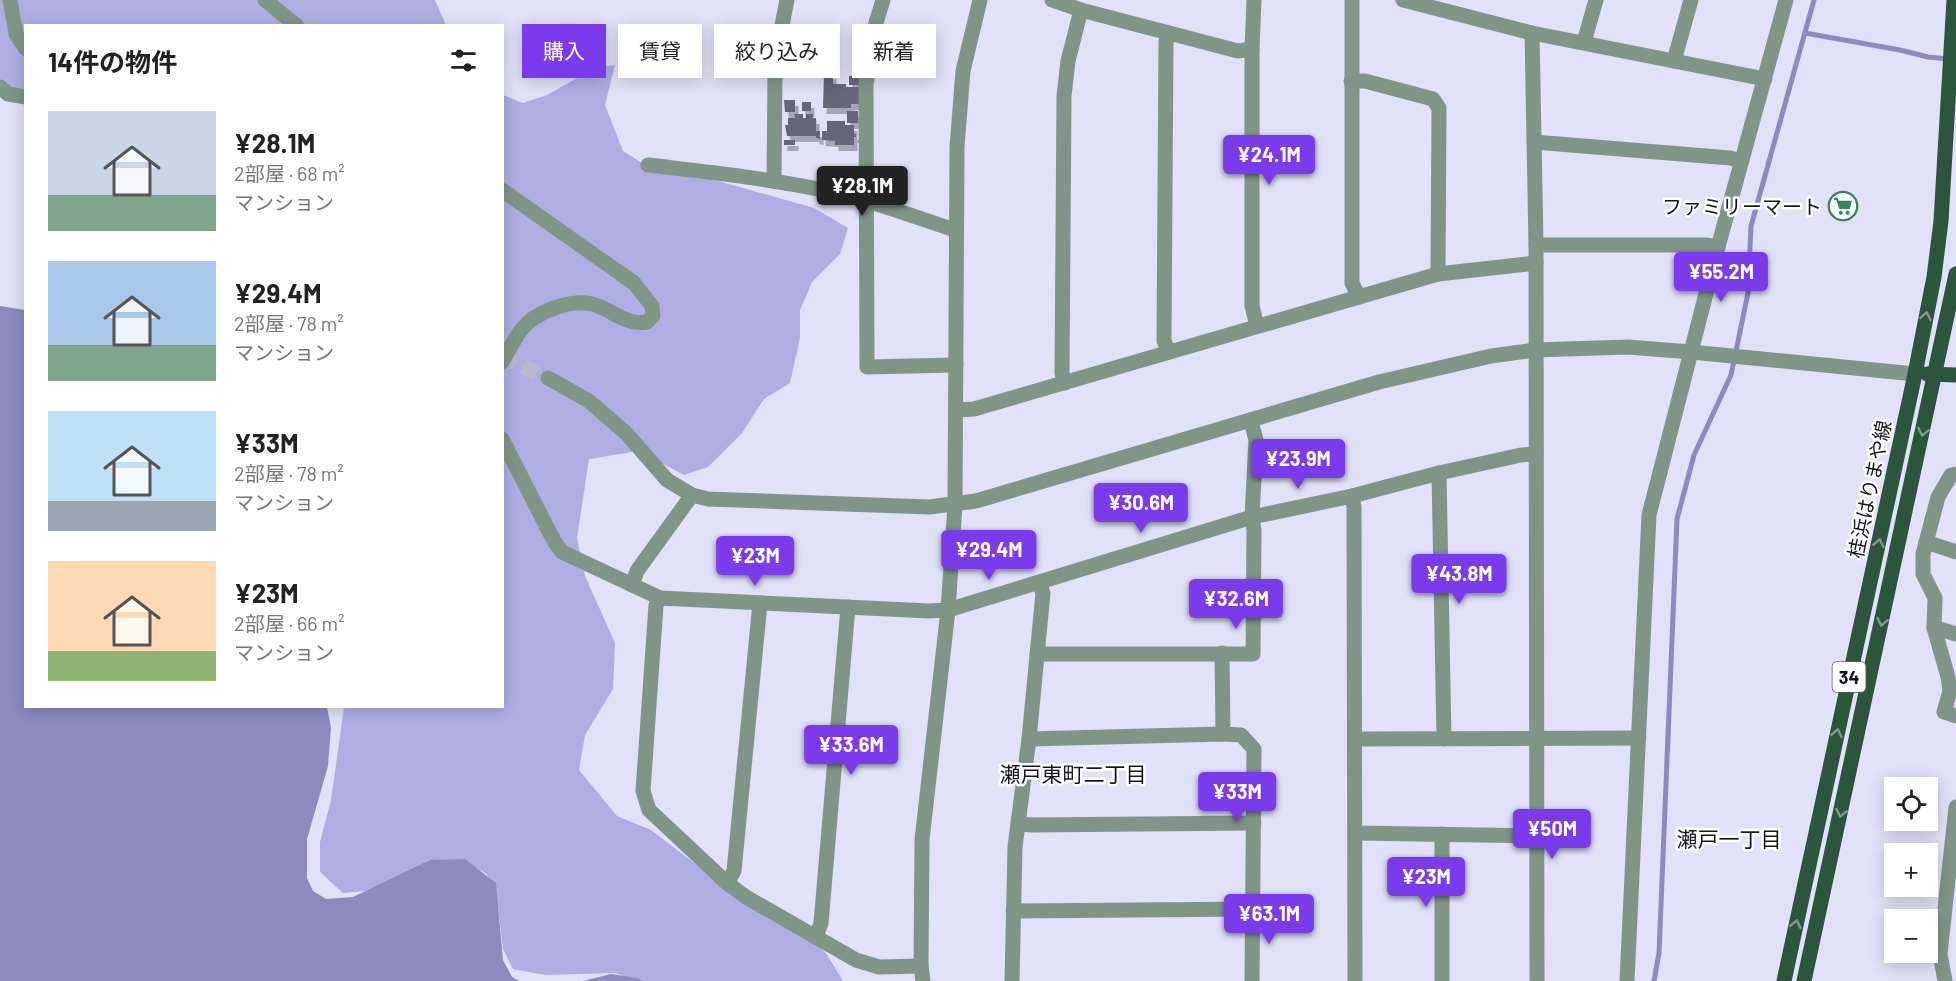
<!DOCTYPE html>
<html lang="ja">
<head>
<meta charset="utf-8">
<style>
  :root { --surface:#fff; --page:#f2f2f2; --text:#222; --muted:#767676; --accent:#7c3aed }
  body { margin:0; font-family:Barlow,"Noto Sans JP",sans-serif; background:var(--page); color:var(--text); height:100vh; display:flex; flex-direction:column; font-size:22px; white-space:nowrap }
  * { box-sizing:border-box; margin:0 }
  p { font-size:20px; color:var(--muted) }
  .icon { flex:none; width:33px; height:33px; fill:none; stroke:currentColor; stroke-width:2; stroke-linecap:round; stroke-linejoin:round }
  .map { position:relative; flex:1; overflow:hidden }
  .panel { position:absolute; left:24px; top:24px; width:480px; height:684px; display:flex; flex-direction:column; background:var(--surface); border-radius:0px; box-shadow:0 3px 15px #0003 }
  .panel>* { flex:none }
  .guide { position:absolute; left:522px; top:24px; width:570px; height:54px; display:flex; gap:12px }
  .controls { position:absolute; left:1884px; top:777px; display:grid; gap:12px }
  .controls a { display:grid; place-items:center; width:54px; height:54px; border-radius:0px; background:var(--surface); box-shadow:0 3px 15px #0003; font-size:30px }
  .price { position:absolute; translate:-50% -51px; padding:0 14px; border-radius:6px; background:var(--accent); color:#fff; font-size:20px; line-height:39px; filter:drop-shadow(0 2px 3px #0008) }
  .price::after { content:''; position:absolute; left:50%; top:36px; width:18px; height:14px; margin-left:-9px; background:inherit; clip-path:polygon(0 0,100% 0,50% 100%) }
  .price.current { background:#222; color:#fff }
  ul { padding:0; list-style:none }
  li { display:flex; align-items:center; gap:18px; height:150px; padding:0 24px }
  li span { display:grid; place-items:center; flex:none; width:168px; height:120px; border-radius:0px; color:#555 }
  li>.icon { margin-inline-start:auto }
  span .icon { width:72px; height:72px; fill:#fffc; stroke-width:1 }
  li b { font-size:26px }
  h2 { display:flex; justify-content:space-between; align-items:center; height:72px; padding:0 24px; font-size:26px }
  .chip { padding:0 21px; border-radius:0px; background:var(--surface); box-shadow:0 3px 15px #0003; font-size:21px; line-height:54px }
  .chip.current { background:var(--accent); color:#fff }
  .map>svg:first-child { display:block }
</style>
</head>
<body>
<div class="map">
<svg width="1956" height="981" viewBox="0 0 1956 981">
  <defs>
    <filter id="shadow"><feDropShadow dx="3.5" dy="6" stdDeviation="0" flood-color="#0004"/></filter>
  </defs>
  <rect width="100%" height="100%" fill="#e1e1f9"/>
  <g fill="#afaee4">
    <path d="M0,0H435L446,25L26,26L25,105L0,89Z"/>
    <path d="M615,65L605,105L623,151L658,173H690L814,208L848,228L840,254L812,282L800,310V338L790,383L764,399L742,433L708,467L684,475L639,451L589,459L577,538L585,576L615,643L613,689L585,735L579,770L617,816L651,830L744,901L804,933L826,953L843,981H637L615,973L545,975L513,969L503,949L497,897L487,874L463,860H429L387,889L343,893L320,872V842L331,800L344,707L502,706L503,95L523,103L547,95L595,68Z"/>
  </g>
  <g fill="#8c8bbf">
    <path d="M0,306L25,310L26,706L327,707L331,728L328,766L307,839V878L313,891L326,899L353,897L430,860L465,859L496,883L503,960L512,977L519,981H0Z"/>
    <path d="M611,974L637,978L644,981H583Z"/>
  </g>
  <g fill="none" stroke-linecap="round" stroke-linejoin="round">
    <g stroke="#8c8bbf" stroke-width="5">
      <path d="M1805,33L1900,50L1928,57L1948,59"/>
      <path d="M1654,981L1659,953L1677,519L1694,455L1731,375L1748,293L1751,226L1814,0"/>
    </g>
  </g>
  <g fill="#65667a" filter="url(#shadow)">
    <path d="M824,73H833V84H846V87H859V104H851V108H823Z"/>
    <rect x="849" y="76" width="11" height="9"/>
    <path d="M784,100H795V112H785Z"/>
    <rect x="802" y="102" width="9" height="9"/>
    <rect x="847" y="111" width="11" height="12"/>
    <path d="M794,114H803V118H806V114H813V118H816V131H820V139L816,138V136H787L785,125H788V118H795Z"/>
    <path d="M827,121H845V125H854V134H856V137H854V145H835V141L822,140V131H827Z"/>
    <rect x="784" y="140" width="11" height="5"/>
  </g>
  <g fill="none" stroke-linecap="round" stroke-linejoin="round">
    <path stroke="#b8b8cd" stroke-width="15" stroke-dasharray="15 8" stroke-linecap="butt" d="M502,357L548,378"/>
    <g stroke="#7f9687" stroke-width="15">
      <path d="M10,0L16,34L26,49"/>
      <path d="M265,0L297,26"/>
      <path d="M883,0L876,23L866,84L867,367L956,365"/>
      <path d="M1052,0L1081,10L1238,51L1252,49"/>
      <path d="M1254,0L1252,49V306L1257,326"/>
      <path d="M1352,0V283L1359,297"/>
      <path d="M1403,0L1532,33L1765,79"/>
      <path d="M1168,33L1166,42L1164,341L1169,352"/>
      <path d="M1532,33L1536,245L1537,981"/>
      <path d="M1584,42L1596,0"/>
      <path d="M1674,61L1691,0"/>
      <path d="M1351,81H1365L1433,99L1439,108L1438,274"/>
      <path d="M0,87L8,94L26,97"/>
      <path d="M1534,142L1730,158L1742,161"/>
      <path d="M648,165C707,172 765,178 823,190C868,199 912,216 955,230"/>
      <path d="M774,181L775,72L778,46L787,0"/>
      <path d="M502,190L634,283L652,306L653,316L647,322C625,326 612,309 592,304C569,299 535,312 521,330C514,340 508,352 502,362"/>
      <path d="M1536,245H1706L1718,247"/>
      <path d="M548,378L589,401L627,434L667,480L692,495L708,499L929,507L976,501L1379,382L1491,356L1535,350L1628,347L1691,352L1915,374"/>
      <path d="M1065,383L1062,373L1064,96L1068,61L1081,10"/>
      <path d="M956,410L974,409L1438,274L1536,263"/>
      <path d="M502,439L554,541L562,552L660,598L929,611L948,610L1252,517L1352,496L1439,473L1521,455L1536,454"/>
      <path d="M1439,473L1444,739"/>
      <path d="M1956,474L1951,475L1938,497L1923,554V574L1935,598L1934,628L1948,677L1950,691L1944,712L1956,716"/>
      <path d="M1352,496L1354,507L1355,981"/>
      <path d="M1926,542L1956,552"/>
      <path d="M632,585L637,571L692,495"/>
      <path d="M660,598L656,605L643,791L649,810L727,883L746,897L856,960L879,967L921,966"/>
      <path d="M1934,627L1956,634"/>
      <path d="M1222,653L1223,734"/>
      <path d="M1037,654H1253L1254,530L1252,517L1256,440L1251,421"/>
      <path d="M1029,739L1223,734L1241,735L1254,749L1252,981"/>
      <path d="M1355,739L1639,738"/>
      <path d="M1018,824L1032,825L1254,823"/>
      <path d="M1355,833L1535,836"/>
      <path d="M727,883L734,871L760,603"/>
      <path d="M1013,911L1253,909"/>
      <path d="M816,937L821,923L848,607"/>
      <path d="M923,981L921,966L922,840L948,610L955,505L957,147L963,71L980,0"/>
      <path d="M1012,981L1015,847L1029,739L1043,593L1039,583"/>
      <path d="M1442,981V834"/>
      <path d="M1627,981L1649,515L1718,247L1786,0"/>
      <path d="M1945,981L1940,954L1956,807"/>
    </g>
    <g stroke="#2c563c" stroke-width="15">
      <path d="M1927,374L1956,375"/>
      <path d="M1784,981L1915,374L1934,277L1941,221L1954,0"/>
      <path d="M1804,981L1956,274"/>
    </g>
  </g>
  <defs><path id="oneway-chevron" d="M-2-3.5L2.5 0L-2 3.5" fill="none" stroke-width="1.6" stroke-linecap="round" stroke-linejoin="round" transform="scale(1.5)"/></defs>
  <g stroke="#809a8a">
    <use href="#oneway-chevron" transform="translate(1926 316) rotate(-79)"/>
    <use href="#oneway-chevron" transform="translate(1923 432) rotate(102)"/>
    <use href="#oneway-chevron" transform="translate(1879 543) rotate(-78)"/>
    <use href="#oneway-chevron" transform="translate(1882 622) rotate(102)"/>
    <use href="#oneway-chevron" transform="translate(1837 733) rotate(-78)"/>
    <use href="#oneway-chevron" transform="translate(1841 813) rotate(102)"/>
    <use href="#oneway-chevron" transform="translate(1796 924) rotate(-78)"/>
  </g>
  <defs>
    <g id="supermarket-ring" transform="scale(1.5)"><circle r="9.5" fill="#fff" stroke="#338456" stroke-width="1.5"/><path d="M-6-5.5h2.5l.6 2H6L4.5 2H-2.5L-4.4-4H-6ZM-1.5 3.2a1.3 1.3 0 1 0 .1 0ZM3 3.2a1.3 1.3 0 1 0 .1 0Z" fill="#338456"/></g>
  </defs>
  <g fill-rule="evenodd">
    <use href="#supermarket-ring" x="1843" y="206"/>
  </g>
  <g text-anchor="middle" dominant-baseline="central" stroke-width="5" stroke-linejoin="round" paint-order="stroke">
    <rect fill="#fff" stroke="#5c5c62" stroke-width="1.5" x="1832.5" y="662" width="33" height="30" rx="4.5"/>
    <g font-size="18" font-weight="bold" fill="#16161e">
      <text x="1849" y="677">34</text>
    </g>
    <g font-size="20" fill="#16161e" stroke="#fff" text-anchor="end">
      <text x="1822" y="206">ファミリーマート</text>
    </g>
    <g font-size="20" fill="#16161e" stroke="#fff">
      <text transform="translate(1869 489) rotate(-78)">桂浜はりまや線</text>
    </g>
    <g font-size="21" fill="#16161e" stroke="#fff">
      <text x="1073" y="773">瀬戸東町二丁目</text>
      <text x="1729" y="838">瀬戸一丁目</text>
    </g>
  </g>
</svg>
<div class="controls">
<a><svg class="icon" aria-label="locate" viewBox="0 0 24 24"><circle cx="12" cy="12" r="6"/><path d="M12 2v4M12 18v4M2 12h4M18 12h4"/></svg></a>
<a>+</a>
<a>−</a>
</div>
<b class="price" style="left:1269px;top:186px">¥24.1M</b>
<b class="price current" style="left:862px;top:217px">¥28.1M</b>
<b class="price" style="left:1721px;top:303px">¥55.2M</b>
<b class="price" style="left:1298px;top:490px">¥23.9M</b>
<b class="price" style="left:1141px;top:534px">¥30.6M</b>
<b class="price" style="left:989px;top:581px">¥29.4M</b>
<b class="price" style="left:755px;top:587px">¥23M</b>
<b class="price" style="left:1459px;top:605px">¥43.8M</b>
<b class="price" style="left:1236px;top:630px">¥32.6M</b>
<b class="price" style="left:851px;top:776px">¥33.6M</b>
<b class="price" style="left:1237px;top:823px">¥33M</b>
<b class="price" style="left:1552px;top:860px">¥50M</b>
<b class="price" style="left:1426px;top:908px">¥23M</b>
<b class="price" style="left:1269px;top:945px">¥63.1M</b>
<div class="guide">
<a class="chip current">購入</a>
<a class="chip">賃貸</a>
<a class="chip">絞り込み</a>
<a class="chip">新着</a>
</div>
<section class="panel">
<h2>14件の物件<svg class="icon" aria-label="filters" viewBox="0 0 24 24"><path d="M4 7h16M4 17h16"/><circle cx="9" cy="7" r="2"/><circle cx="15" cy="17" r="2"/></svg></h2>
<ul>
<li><span style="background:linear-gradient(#c9d6e8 70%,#7fa58c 0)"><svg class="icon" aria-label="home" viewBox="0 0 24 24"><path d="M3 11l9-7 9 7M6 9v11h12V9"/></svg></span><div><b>¥28.1M</b><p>2部屋 · 68 m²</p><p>マンション</p></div></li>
<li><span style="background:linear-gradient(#a9c7e8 70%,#7fa58c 0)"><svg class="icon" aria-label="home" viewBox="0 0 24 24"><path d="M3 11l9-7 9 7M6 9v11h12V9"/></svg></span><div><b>¥29.4M</b><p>2部屋 · 78 m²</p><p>マンション</p></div></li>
<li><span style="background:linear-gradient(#bfe0f5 75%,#9aa5b1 0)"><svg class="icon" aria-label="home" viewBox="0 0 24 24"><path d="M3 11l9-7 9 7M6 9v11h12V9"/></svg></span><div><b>¥33M</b><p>2部屋 · 78 m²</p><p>マンション</p></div></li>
<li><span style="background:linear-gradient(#ffd9b3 75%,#8fb573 0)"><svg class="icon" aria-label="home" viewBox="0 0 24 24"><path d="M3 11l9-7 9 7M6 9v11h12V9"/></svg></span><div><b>¥23M</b><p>2部屋 · 66 m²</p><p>マンション</p></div></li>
</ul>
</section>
</div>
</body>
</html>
